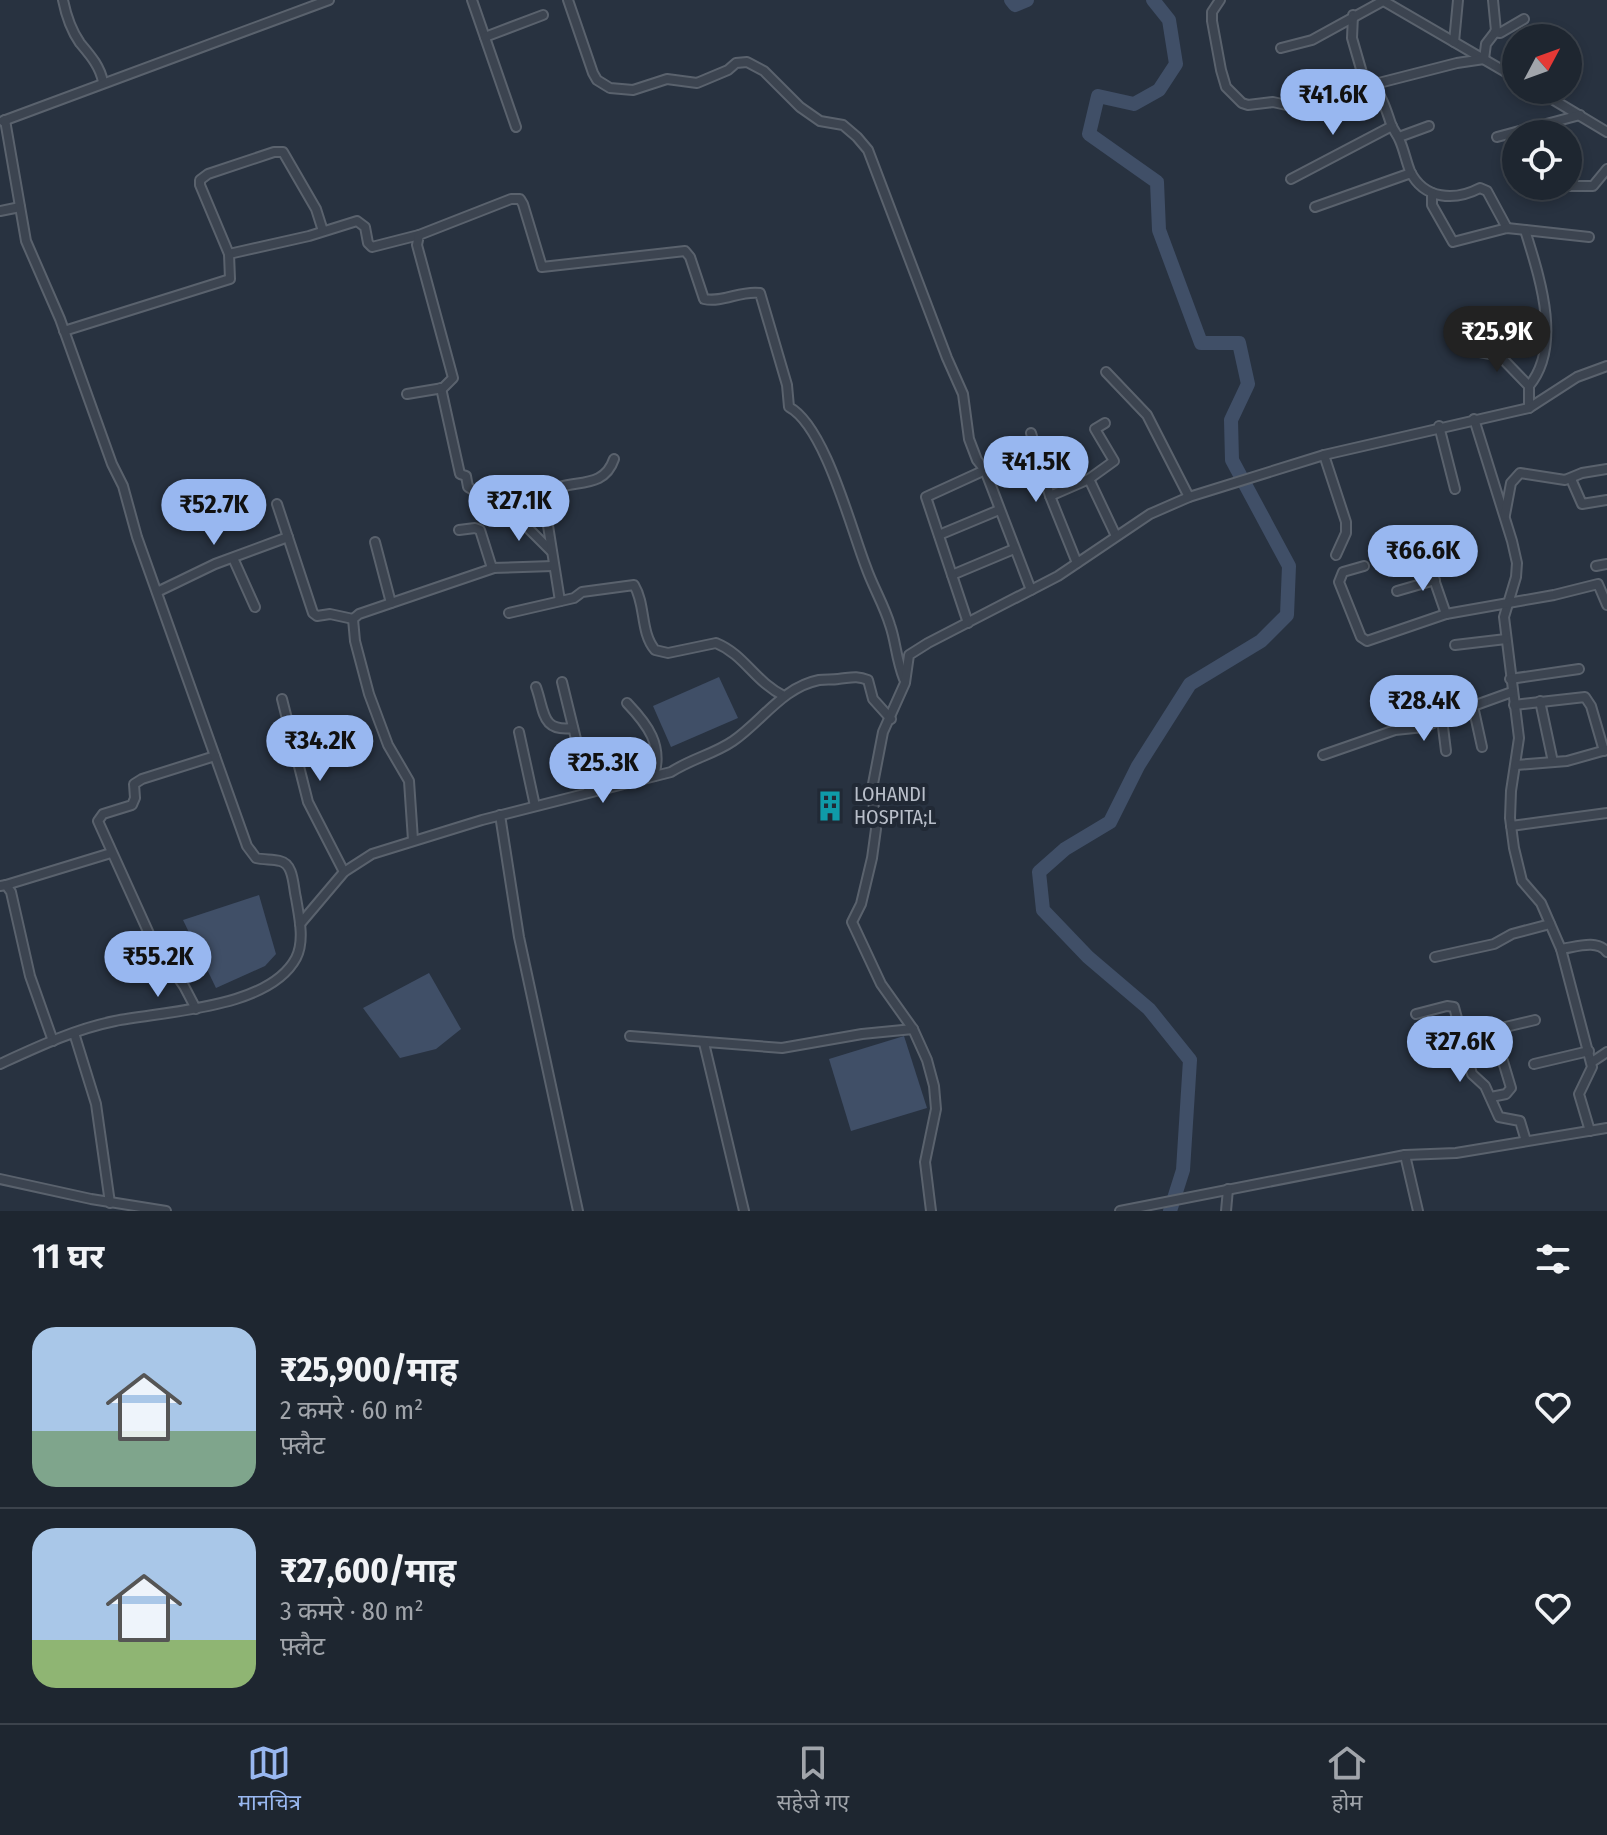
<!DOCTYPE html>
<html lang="hi">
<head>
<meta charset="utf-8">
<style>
  :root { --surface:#1e2630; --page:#2b323c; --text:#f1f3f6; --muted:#a1a5ab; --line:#3c434c; --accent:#98b7f0 }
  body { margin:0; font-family:"Fira Sans Condensed","Noto Sans Devanagari",sans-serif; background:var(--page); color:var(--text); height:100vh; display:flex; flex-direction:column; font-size:30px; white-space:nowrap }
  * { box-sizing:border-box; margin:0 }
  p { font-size:26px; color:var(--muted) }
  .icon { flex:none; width:44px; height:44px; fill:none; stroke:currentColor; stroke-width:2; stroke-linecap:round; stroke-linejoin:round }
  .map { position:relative; height:1211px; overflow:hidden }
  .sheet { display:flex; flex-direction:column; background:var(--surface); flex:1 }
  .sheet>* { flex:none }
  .needle { width:52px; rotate:49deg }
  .fabs { position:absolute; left:1502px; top:24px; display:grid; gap:16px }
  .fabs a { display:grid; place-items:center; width:80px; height:80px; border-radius:50%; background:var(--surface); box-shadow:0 4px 12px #0003,0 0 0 2px var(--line); font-size:40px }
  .price { position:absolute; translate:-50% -68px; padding:0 18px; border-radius:28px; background:var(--accent); color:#111; font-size:26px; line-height:52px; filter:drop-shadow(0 2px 4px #0008) }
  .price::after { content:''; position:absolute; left:50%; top:48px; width:24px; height:18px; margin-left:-12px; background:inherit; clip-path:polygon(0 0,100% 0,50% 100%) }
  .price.selected { background:#222; color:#fff }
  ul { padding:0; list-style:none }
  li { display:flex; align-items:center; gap:24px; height:200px; padding:0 32px }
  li+li { border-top:2px solid var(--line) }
  li span { display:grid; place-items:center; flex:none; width:224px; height:160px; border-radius:24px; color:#555 }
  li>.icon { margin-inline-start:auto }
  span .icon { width:96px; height:96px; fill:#fffc; stroke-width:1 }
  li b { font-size:34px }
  h2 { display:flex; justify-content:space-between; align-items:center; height:96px; padding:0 32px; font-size:34px }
  .menu { display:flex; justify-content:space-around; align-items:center; height:112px; border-top:2px solid var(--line); background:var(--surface); font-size:22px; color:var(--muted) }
  .menu a { display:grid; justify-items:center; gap:4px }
  .menu .selected { color:var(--accent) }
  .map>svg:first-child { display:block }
</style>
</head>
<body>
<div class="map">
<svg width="1607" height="1211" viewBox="0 0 1607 1211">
  <rect width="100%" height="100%" fill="#283240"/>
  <g fill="#404f67">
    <path d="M719,677L738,718L671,747L653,706Z"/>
    <path d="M259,895L276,954L265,966L216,988L183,920Z"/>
    <path d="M429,973L461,1029L436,1049L400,1058L363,1008Z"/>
    <path d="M904,1036L927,1108L851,1131L829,1059Z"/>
  </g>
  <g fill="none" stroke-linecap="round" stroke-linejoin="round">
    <g stroke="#404f67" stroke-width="14">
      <path d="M1011,0L1015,5L1027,0"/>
      <path d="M1153,0L1169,20L1176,64L1159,90L1134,104L1098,96L1089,134L1157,182L1159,230L1201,343H1239L1248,384L1231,420L1232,460L1289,566L1287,615L1261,641L1190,684L1138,766L1110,822L1065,849L1039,872L1043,910L1088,957L1149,1009L1190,1060L1183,1170L1170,1211"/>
    </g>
    <g stroke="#5a626d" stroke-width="12">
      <g id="minor">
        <path d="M63,0C66,15 71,30 80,43C90,55 100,66 103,82"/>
        <path d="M472,0L516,127"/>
        <path d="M568,0L593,73L597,80L610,88L633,90L667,79L697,83L728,70L736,63L747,62L764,71L800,107L820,121L843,125L857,137L868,150L947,358L963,394L969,439L977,460L985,470L1031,590"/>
        <path d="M1220,0L1212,12V21L1221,70L1226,87L1242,103L1248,105L1273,102L1304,109L1365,83"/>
        <path d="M1382,0L1516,78"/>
        <path d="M1353,15L1352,38L1365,83C1381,88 1386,110 1391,124C1393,130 1398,135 1400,141C1404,150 1406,161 1410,171C1424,200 1455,201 1480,188L1487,191L1507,228"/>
        <path d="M1495,32L1500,33L1524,19"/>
        <path d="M485,37L543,15"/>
        <path d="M1454,42L1458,0"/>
        <path d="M1281,48L1312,40L1383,1"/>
        <path d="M1371,85L1457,63L1484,59L1486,44L1496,31L1493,0"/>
        <path d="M1537,90L1607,132"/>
        <path d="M3,121L329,0"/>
        <path d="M1399,137L1429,126"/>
        <path d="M1497,137L1580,115"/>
        <path d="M1291,179L1392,126"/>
        <path d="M1560,186H1593L1607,169"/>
        <path d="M1432,193V205L1453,242L1507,228L1589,237"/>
        <path d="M1315,207L1411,173"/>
        <path d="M0,211L20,207"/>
        <path d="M1525,230C1539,276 1563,345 1529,386V408"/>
        <path d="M229,254L309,236L357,221L365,227L368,243L372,247L419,235"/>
        <path d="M64,331L230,279L229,254L200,185V180L208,174L274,152H283L316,209L323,231"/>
        <path d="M1470,350L1500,356L1529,386"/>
        <path d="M1106,372L1147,415L1189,497"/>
        <path d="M441,388L460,474L466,476L468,487L475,491L478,498"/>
        <path d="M407,394L443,388L453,378L417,245L419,235L511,199H520L523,204L542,267L685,251L690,257L704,299C723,303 741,290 760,293L787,385L789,407C825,426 851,529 866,567C873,587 884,605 890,625C896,642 896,659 904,679"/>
        <path d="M1474,419L1512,541L1517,563L1516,577L1504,617L1519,738L1511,791L1510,818L1514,848L1522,881L1541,903L1561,949L1592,1067L1579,1094L1590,1131"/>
        <path d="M1439,426L1455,489"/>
        <path d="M1031,433L1050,496L1077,563"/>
        <path d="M1324,455L1346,522V533L1336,555"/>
        <path d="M1089,479L1116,536"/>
        <path d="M1571,479L1582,504L1607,500"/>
        <path d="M1050,496L1089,479L1114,461L1095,429L1105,423"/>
        <path d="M277,504L313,613L317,616L330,614L353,619"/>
        <path d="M524,511L529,529L551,551"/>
        <path d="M1505,515L1511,483L1520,473L1565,480L1582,473L1607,469"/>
        <path d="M459,530L475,528L480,530L492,568L553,566"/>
        <path d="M939,535L999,510"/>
        <path d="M375,542L391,603"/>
        <path d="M233,558L255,607"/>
        <path d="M1428,562L1446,614"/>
        <path d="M1364,566L1343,572L1339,582L1361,637L1367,641L1446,614L1554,595L1598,584L1607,605"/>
        <path d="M1596,566L1607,564"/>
        <path d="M952,575L1014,549"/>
        <path d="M1397,591L1435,580"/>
        <path d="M157,592L215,564L288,537"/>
        <path d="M560,601L546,513V493C570,477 603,492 614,459"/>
        <path d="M509,613L574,598L582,592L634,585C646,605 640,632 655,650L668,653L716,643C745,655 754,681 784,696"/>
        <path d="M968,623L926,497L985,470"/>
        <path d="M1455,645L1506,639"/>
        <path d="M1510,679L1579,669"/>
        <path d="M562,682L589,792"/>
        <path d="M536,687C545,712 541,732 573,728"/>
        <path d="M282,699L308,802L344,872"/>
        <path d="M1540,701L1553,762"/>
        <path d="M627,703C648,725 663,745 654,776"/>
        <path d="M1514,705L1585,697L1591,706L1604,751"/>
        <path d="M1473,706L1482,747"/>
        <path d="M1442,719L1446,751"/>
        <path d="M519,732L535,806"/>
        <path d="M1323,755L1395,730L1424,727L1462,710L1512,692"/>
        <path d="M1516,765L1567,761L1606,750"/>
        <path d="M500,815L519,937L578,1211"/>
        <path d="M1511,826L1607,813"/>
        <path d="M413,840L409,781L388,745L369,694L355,641L353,619L359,614L494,568"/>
        <path d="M6,885L111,853"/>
        <path d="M0,886L6,885L11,892L30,976L53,1041"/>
        <path d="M300,924L344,872L372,854L482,820L671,772C691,759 714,754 733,741C762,721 783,687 819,680C825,679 832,680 838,679C850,678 856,675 868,680L873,699L891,719"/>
        <path d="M1561,949C1576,947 1597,939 1607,952"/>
        <path d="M1435,957L1494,944L1512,934L1550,924"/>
        <path d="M196,1009L184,986L151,938L98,821L103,814L132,805L135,798L134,784L142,779L215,756"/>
        <path d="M1416,1014L1447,1006L1454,1007L1472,1074L1485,1086L1499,1117L1520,1121L1526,1141"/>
        <path d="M74,1033L96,1104L110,1203"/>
        <path d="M630,1036L782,1048L862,1034L913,1029"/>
        <path d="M704,1043L744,1211"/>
        <path d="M1592,1062L1607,1052"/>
        <path d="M0,1064C37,1047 75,1029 115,1021C164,1011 269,1009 296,958C305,941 299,916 296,898C293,886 294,864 280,861C272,859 264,860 256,858L247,846L137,537L123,486L112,464L60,319L26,241L5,120"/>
        <path d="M1534,1064L1589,1051"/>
        <path d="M1491,1097L1506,1094L1511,1088L1496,1038L1497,1029L1535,1020"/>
        <path d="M1405,1155L1418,1211"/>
        <path d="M0,1179L91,1199L166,1211"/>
        <path d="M931,1211L925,1162L936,1109L934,1086L927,1060L913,1029L881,984L852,922L861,904L872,858L876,829L872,789L883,732L905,683L909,655L928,643L1058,576L1150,514L1189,497L1324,455L1529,408L1577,377L1607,366"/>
        <path d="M1120,1211L1405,1155L1456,1153L1607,1128"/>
        <path d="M1226,1211L1228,1189"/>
      </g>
    </g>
    <use href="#minor" stroke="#3c4450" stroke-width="8"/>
  </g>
  <defs>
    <g id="building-bare" transform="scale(2.4)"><path d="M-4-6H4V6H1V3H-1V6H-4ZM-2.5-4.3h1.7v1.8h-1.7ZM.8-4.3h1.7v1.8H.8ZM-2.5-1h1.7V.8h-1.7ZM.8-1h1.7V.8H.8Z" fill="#0f9aa8" stroke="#212935" stroke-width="2.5" paint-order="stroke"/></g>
  </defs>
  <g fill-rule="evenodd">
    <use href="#building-bare" x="830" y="806"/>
  </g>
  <g text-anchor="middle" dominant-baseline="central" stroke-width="8" stroke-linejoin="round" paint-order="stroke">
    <g font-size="20" fill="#b9bfca" stroke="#212935" text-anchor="start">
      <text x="854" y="794">LOHANDI<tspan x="854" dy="23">HOSPITA;L</tspan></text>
    </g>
  </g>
</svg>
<div class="fabs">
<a><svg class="needle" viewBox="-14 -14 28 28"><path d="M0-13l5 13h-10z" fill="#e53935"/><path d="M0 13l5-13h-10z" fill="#a1a5ab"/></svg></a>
<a><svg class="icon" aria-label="locate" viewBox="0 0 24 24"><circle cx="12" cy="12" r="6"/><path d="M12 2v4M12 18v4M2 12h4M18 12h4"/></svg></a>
</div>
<b class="price" style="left:1333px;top:137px">₹41.6K</b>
<b class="price selected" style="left:1497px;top:374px">₹25.9K</b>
<b class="price" style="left:1036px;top:504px">₹41.5K</b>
<b class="price" style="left:519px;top:543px">₹27.1K</b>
<b class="price" style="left:214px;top:547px">₹52.7K</b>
<b class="price" style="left:1423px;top:593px">₹66.6K</b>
<b class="price" style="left:1424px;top:743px">₹28.4K</b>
<b class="price" style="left:320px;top:783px">₹34.2K</b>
<b class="price" style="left:603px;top:805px">₹25.3K</b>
<b class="price" style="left:158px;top:999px">₹55.2K</b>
<b class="price" style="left:1460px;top:1084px">₹27.6K</b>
</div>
<section class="sheet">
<h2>11 घर<svg class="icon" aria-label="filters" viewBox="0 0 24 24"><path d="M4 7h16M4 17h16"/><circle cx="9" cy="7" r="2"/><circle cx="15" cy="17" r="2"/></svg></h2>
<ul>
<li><span style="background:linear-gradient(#a9c7e8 65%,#7fa58c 0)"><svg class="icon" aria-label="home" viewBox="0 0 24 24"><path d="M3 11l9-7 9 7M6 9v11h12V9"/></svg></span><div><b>₹25,900/माह</b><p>2 कमरे · 60 m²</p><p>फ़्लैट</p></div><svg class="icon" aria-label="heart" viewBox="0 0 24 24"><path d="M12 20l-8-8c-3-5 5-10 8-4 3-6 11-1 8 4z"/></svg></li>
<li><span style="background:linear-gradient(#a9c7e8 70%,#8fb573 0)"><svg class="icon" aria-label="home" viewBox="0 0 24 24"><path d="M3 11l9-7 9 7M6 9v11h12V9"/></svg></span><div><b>₹27,600/माह</b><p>3 कमरे · 80 m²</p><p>फ़्लैट</p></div><svg class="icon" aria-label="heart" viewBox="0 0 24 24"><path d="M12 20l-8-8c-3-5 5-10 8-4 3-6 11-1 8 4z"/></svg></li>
</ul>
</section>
<nav class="menu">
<a class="selected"><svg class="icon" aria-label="map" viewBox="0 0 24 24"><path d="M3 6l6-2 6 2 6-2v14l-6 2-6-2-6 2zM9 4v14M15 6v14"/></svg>मानचित्र</a>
<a><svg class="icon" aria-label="saved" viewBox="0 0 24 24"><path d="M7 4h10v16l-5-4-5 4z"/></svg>सहेजे गए</a>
<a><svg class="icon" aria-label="home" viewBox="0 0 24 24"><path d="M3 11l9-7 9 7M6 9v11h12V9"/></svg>होम</a>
</nav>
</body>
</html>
